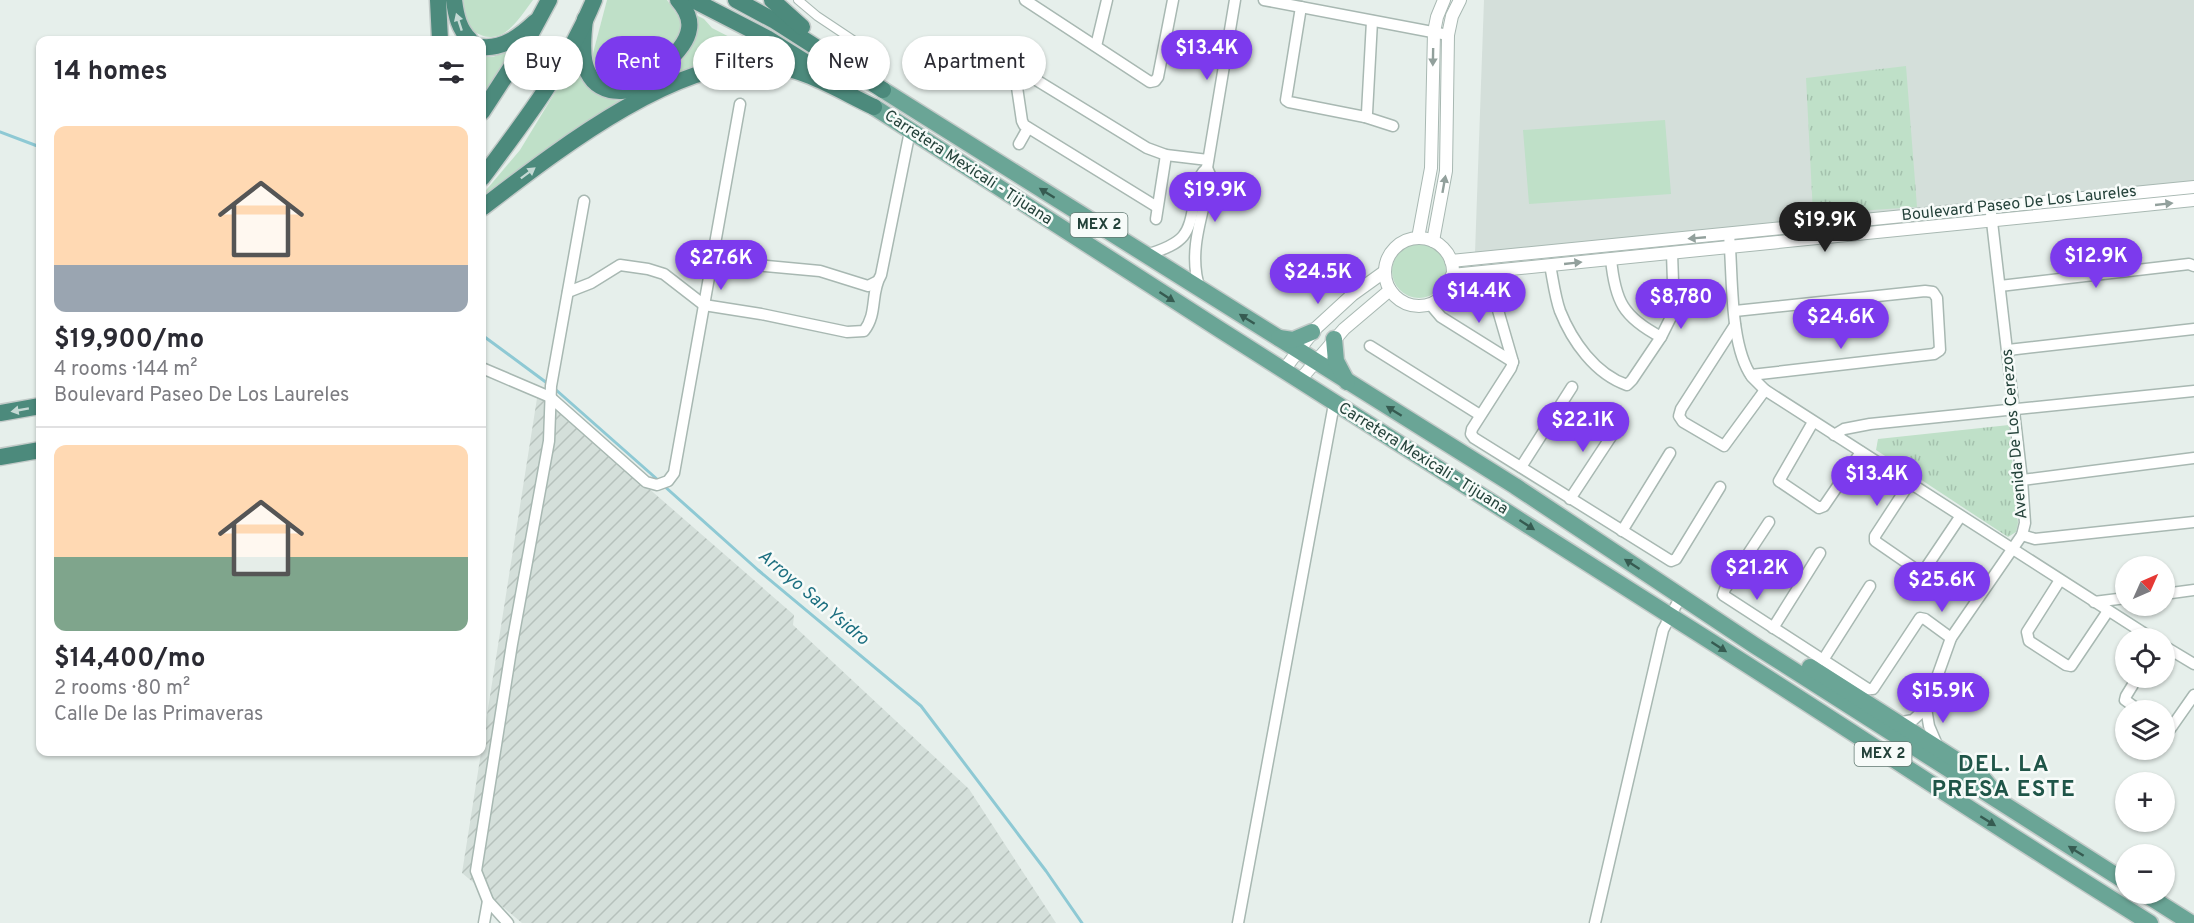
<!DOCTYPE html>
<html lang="en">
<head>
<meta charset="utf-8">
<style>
  :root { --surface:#fff; --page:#f7f7f7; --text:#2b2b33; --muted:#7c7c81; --line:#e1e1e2; --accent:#7c3aed }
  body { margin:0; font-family:Overpass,sans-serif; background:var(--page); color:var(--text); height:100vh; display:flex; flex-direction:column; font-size:22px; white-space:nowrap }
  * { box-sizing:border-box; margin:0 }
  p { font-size:20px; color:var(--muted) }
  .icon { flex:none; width:33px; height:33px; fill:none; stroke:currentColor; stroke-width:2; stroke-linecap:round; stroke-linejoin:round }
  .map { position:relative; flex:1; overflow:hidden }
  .panel { position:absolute; left:36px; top:36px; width:450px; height:720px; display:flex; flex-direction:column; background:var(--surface); border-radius:12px; box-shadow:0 2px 4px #0004 }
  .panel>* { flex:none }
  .top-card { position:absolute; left:504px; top:36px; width:570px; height:54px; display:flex; gap:12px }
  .needle { width:39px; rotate:45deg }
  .buttons { position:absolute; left:2115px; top:556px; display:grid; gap:12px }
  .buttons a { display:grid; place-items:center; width:60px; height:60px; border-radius:50%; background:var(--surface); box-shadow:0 2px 4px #0004; font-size:30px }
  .price { position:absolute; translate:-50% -51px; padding:0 14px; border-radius:21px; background:var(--accent); color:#fff; font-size:20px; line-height:39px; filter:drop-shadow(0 2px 3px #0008) }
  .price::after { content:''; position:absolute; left:50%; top:36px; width:18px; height:14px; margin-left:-9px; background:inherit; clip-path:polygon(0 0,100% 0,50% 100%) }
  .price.selected { background:#222; color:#fff }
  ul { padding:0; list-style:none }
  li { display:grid; align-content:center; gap:12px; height:318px; padding:0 18px }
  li+li { border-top:2px solid var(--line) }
  li span { display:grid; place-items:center; height:186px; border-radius:12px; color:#555 }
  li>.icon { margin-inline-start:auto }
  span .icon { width:108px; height:108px; fill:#fffc; stroke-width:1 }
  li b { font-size:26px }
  h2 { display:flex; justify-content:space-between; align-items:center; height:72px; padding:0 18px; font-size:26px }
  .tag { padding:0 21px; border-radius:27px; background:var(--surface); box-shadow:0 2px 4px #0004; font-size:21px; line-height:54px }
  .tag.selected { background:var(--accent); color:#fff }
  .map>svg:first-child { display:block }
</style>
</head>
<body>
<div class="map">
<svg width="2194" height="923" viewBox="0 0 2194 923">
  <defs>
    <pattern id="industrial-furrows" width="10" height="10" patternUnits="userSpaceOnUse" patternTransform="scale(1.5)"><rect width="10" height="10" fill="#d4dfda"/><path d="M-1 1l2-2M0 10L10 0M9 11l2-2" fill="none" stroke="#b6c1bc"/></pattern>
    <pattern id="park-tufts" width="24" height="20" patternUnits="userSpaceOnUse" patternTransform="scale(1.5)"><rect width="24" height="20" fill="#bfe0c8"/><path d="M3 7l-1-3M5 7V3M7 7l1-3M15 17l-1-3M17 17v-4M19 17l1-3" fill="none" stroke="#a4c1ad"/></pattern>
  </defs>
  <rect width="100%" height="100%" fill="#e6efeb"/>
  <path fill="#d4dfda" d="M1484,0H2194V189L1475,253Z"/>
  <path fill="url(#industrial-furrows)" d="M538,392L794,615L793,625L969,789L1056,923H522L462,873Z"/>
  <g fill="#bfe0c8">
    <path d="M463,0H533C514,25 500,52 467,27Z"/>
    <path d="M607,0H667L682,22L679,39L655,66L623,87L602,79L592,67V57Z"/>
    <path d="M694,14L704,19L712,28L782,64L692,72L482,202V195L520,150L576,58C578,86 603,106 631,99C655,93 697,53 697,27C698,23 695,18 694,14Z"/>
    <path d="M515,48L482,101V57H493Z"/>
    <path d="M1665,120L1671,194L1529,204L1523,130Z"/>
    <circle cx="1419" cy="271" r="27"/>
  </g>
  <g fill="url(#park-tufts)">
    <path d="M1906,66L1917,207L1813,214L1806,78Z"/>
    <path d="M2009,425L2018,523L2016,532L2008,537L1876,450L1878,439Z"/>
  </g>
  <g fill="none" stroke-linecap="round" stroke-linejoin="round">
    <g stroke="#8ec9d4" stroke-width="3">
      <path d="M0,132L40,147"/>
      <path d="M482,335L547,383"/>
      <path d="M555,389L658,480"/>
      <path d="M663,485L758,570L921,706L1046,871L1082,923"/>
    </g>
    <g stroke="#a8b8b2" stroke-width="10">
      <path id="pedestrian" d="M798,0L817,16L853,40L874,63"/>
    </g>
    <g stroke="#a8b8b2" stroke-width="13">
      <g id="minor">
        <path d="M1025,0L1150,82L1155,81L1158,77L1173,0"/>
        <path d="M1264,0L1448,35"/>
        <path d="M1301,7L1286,100L1289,102L1365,117L1393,126"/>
        <path d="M1096,46L1107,0"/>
        <path d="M994,54L1147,148L1166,155L1208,160"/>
        <path d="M1014,67L1022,121L1024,125L1157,207"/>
        <path d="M1365,117L1367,113L1372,21"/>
        <path d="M1019,144L1028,128"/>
        <path d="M1207,168L1235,0"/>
        <path d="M1156,219L1166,155"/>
        <path d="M1729,235C1733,274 1729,345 1752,377C1756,381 1761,386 1765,390L2153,639"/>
        <path d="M1146,255C1192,241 1188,232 1197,189C1199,179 1199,175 1207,168"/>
        <path d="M1611,259C1615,301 1623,317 1661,337"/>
        <path d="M712,261L820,271L868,286L876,282"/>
        <path d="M1550,265C1553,280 1555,297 1560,311C1572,341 1595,374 1627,385L1632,380L1661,337L1674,311L1672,253"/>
        <path d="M2000,286L2189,264L2194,266"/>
        <path d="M1200,289C1187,253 1203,213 1211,177L1207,168"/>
        <path d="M568,292L591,283L620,265L648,269L664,274L704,305L761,314L847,332L864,331C878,313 870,293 881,275L910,131"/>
        <path d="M1493,293L1513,362L1511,368L1472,429L1471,434L1474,438L1671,561L1676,559L1720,487"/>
        <path d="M1430,304L1441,317L1513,362"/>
        <path d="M1735,311L1925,291L1933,292L1937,298L1940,350L1934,354L1751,375"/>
        <path d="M1735,325L1681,409L1679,416L1683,422L1724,446L1765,390"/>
        <path d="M1370,346L1480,415"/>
        <path d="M2008,350L2194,329"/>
        <path d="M482,368L550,397L646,482L657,485L668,481L674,473L740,104"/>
        <path d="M1813,422L1779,481L1819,508L1824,506L1861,452"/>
        <path d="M1834,435L1844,429L1870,424L2194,391"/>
        <path d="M1521,467L1572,387"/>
        <path d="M2022,480L2194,458"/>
        <path d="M1909,484L1875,536V541L1917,570L1921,571L1925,569L1960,517"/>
        <path d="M1570,499L1620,423"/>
        <path d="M1769,522L1725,589L1723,595L1868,689H1873L1920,618L1925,619L1951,638"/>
        <path d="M1622,531L1670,453"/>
        <path d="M2022,535L2035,539L2194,522"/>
        <path d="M2060,580L2027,632L2029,641L2066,665L2071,666L2108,611"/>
        <path d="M2164,594L2194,590"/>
        <path d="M2094,602L2126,598"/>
        <path d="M1773,628L1820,553"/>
        <path d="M2164,646L2194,664"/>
        <path d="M1823,660L1870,586"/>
        <path d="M2137,678L2126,696L2125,700L2140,711"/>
        <path d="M1926,708L1929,726L1938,747"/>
        <path d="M1897,723L1913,720L1926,708L1951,638L2022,535L2025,523L2022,480L1991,213"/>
        <path d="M2164,727L2170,729L2173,725L2194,695"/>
        <path d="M484,923L488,901"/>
        <path d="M508,923L488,901L476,871L512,644L549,441L551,386L584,201"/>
        <path d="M1238,923L1334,404"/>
        <path d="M1595,923L1663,630L1681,596"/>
      </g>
    </g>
    <g stroke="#a8b8b2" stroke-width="14">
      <g id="tertiary">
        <path d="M1418,238L1431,168L1434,32L1437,17L1444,0"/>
        <circle cx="1419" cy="272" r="34"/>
        <path d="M1433,241L1446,171L1448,35L1452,16L1460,0"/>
        <path d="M1451,261L2194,187"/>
        <path d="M1452,275L2194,200"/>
        <path d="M1283,371L1315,329L1352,295L1384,272"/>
        <path d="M1299,381L1344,329L1390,290"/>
      </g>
    </g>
    <g stroke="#c2cac8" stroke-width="19">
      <g id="primary">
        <path d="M883,90L1515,486L1754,645L2126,882"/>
        <path d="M874,107C1138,278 1403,447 1669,615C1830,716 1988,823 2150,923"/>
        <path d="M1279,338L1293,340L1312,332"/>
        <path d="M1334,339L1336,361L1347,382"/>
        <path d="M1810,667L1972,770L1982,777L1994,792"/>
        <path d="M2145,894L2191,923"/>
      </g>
    </g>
    <g stroke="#c2cac8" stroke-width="19">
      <g id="trunk">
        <path d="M438,0L440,40"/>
        <path d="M454,0C456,16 459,29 470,40"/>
        <path d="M693,0L767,38L823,73"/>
        <path d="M736,0L775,21L883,90"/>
        <path d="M772,0L802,27"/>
        <path d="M585,19C582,45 578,82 610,90C618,91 626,92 633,89C644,84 653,74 662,66C673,57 687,44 689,29C691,18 685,8 678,0"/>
        <path d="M482,47C503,49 520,36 535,22"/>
        <path d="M482,112L521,52L549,0"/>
        <path d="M482,178C524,122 567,66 594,0"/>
        <path d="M482,208C550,156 679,53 769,65C806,69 840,91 874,107"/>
        <path d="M0,413L40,406"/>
        <path d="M0,457L40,450"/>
      </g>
    </g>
    <use href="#pedestrian" stroke="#fff" stroke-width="8"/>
    <use href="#minor" stroke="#fff" stroke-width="10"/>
    <use href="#tertiary" stroke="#fff" stroke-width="12"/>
    <use href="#primary" stroke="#6aa596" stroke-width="16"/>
    <use href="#trunk" stroke="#4c8a7c" stroke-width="16"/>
  </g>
  <defs><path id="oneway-solid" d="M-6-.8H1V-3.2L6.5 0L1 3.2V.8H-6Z" transform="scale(1.5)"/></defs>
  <g fill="#c4d9d4">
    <use href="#oneway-solid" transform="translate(459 22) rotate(-108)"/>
    <use href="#oneway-solid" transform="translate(528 173) rotate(-37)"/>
    <use href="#oneway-solid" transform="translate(20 410) rotate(170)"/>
  </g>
  <g fill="#92a09c">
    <use href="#oneway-solid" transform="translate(1433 57) rotate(91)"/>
    <use href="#oneway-solid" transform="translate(1444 184) rotate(-80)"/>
    <use href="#oneway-solid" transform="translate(2164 204) rotate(-6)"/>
    <use href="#oneway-solid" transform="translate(1697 238) rotate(175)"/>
    <use href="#oneway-solid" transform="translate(1573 263) rotate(-6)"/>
  </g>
  <g fill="#365b51">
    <use href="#oneway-solid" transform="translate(1047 193) rotate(-148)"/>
    <use href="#oneway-solid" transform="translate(1167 297) rotate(33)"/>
    <use href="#oneway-solid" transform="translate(1247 319) rotate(-148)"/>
    <use href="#oneway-solid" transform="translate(1394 411) rotate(-148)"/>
    <use href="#oneway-solid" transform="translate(1527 525) rotate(33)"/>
    <use href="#oneway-solid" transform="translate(1632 564) rotate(-147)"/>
    <use href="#oneway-solid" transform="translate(1719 647) rotate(33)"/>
    <use href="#oneway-solid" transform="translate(1988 821) rotate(32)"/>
    <use href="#oneway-solid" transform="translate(2076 851) rotate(-148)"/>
  </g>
  <g text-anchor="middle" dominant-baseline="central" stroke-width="5" stroke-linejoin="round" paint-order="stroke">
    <g fill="#f7fbf9" stroke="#637a73" stroke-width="1.5">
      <rect x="1070.5" y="213" width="57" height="24" rx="4.5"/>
      <rect x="1854.5" y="742" width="57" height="24" rx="4.5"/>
    </g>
    <g font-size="15" font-weight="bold" fill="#24423a">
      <text x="1099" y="225">MEX 2</text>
      <text x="1883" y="754">MEX 2</text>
    </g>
    <g font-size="16" fill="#24423a" stroke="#f7fbf9">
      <text transform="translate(968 168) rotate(33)">Carretera Mexicali - Tijuana</text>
      <text transform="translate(2019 204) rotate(-6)">Boulevard Paseo De Los Laureles</text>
      <text transform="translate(2015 434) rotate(-95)">Avenida De Los Cerezos</text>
      <text transform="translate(1423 459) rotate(32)">Carretera Mexicali - Tijuana</text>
    </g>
    <g font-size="18" font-style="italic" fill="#1c6f80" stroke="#f7fbf9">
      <text transform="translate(813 598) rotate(40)">Arroyo San Ysidro</text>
    </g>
    <g font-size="22" font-weight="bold" letter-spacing="1.5" fill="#1f5548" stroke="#f7fbf9">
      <text x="2004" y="765">DEL. LA<tspan x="2004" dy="25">PRESA ESTE</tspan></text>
    </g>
  </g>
</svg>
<div class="buttons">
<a><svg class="needle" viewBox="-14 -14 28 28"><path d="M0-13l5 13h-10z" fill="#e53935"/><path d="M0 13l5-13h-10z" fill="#7c7c81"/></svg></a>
<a><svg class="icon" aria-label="locate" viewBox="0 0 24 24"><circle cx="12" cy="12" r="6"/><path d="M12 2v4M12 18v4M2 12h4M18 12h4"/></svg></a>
<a><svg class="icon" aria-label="layers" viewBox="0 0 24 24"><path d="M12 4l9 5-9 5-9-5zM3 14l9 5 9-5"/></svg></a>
<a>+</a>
<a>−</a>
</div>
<b class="price" style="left:1207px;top:81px">$13.4K</b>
<b class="price" style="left:1215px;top:223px">$19.9K</b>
<b class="price selected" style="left:1825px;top:253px">$19.9K</b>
<b class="price" style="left:2096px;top:289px">$12.9K</b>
<b class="price" style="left:721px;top:291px">$27.6K</b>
<b class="price" style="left:1318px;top:305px">$24.5K</b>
<b class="price" style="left:1479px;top:324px">$14.4K</b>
<b class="price" style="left:1681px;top:330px">$8,780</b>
<b class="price" style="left:1841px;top:350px">$24.6K</b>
<b class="price" style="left:1583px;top:453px">$22.1K</b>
<b class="price" style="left:1877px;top:507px">$13.4K</b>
<b class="price" style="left:1757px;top:601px">$21.2K</b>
<b class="price" style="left:1942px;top:613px">$25.6K</b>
<b class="price" style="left:1943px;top:724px">$15.9K</b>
<div class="top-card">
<a class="tag">Buy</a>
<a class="tag selected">Rent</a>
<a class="tag">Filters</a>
<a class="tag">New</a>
<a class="tag">Apartment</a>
</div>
<section class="panel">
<h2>14 homes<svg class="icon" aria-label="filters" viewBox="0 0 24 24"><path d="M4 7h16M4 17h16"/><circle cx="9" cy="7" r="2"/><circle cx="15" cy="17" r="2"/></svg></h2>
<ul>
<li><span style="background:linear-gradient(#ffd9b3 75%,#9aa5b1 0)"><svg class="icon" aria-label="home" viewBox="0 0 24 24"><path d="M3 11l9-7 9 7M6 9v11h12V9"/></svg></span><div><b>$19,900/mo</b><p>4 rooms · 144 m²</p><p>Boulevard Paseo De Los Laureles</p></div></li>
<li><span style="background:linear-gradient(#ffd9b3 60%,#7fa58c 0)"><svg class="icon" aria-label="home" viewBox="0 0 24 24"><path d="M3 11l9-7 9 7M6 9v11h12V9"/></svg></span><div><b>$14,400/mo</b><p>2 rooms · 80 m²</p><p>Calle De las Primaveras</p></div></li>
</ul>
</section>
</div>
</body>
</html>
